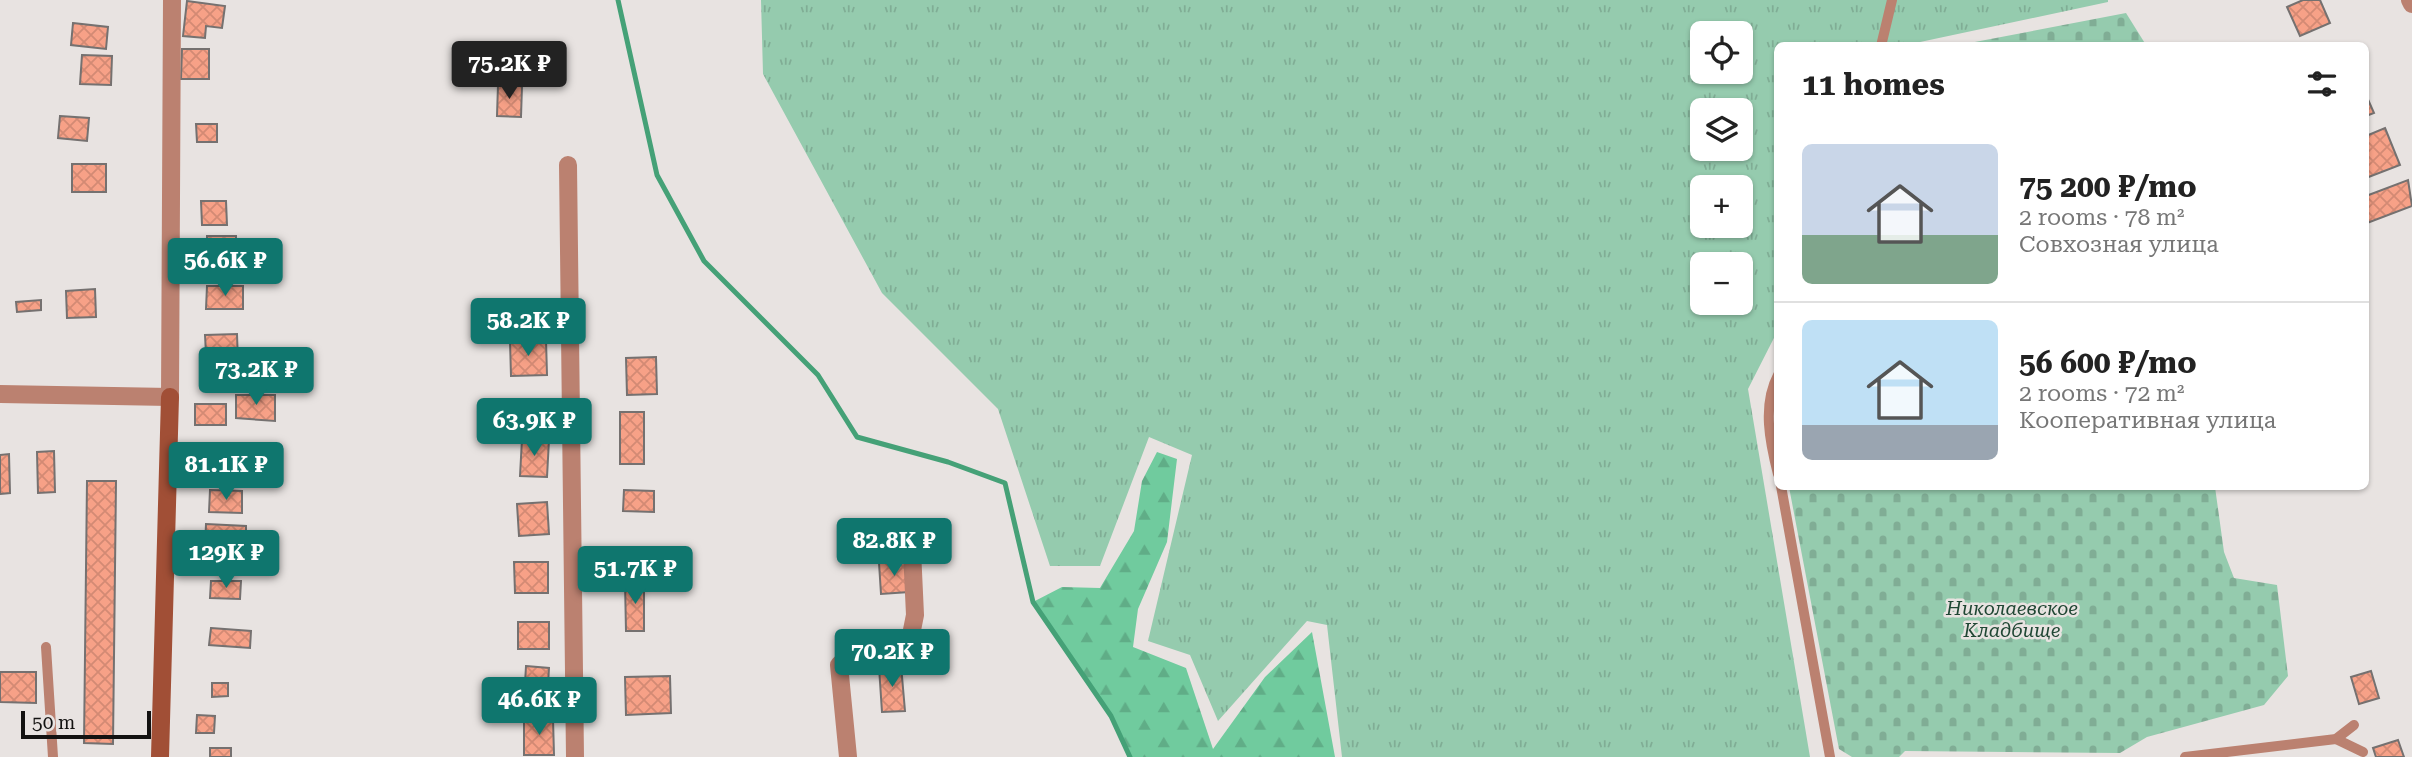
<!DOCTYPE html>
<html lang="en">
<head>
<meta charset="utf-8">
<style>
  :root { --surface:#fff; --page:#f6f6f6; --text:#222; --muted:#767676; --line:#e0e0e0; --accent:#0f766e }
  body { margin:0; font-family:"Roboto Serif",serif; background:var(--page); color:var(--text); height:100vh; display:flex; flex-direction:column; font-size:26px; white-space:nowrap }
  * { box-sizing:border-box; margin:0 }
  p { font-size:23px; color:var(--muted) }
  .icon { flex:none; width:38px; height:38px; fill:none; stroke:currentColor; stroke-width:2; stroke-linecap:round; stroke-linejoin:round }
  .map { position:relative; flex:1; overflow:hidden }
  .panel { position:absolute; left:1774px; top:42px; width:595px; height:448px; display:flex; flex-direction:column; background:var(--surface); border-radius:10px; box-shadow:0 2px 5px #0004 }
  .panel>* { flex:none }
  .tools { position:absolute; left:1690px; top:21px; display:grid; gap:14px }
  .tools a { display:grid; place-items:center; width:63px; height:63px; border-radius:10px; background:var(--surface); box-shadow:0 2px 5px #0004; font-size:35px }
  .scale { position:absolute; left:21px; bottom:18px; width:130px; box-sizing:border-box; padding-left:7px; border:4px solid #131211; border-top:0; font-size:19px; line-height:24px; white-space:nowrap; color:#131211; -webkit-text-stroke:5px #e8e3e1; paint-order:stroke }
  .price { position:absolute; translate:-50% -60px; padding:0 16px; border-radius:7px; background:var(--accent); color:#fff; font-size:23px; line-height:46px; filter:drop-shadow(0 2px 4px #0008) }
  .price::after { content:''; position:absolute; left:50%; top:42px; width:21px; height:16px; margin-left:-10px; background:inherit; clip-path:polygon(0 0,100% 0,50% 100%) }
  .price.selected { background:#222; color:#fff }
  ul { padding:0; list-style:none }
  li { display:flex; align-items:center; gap:21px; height:175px; padding:0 28px }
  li+li { border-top:2px solid var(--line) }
  li span { display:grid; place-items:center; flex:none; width:196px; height:140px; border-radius:10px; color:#555 }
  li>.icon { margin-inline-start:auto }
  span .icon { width:84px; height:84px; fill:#fffc; stroke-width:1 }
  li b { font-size:30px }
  h2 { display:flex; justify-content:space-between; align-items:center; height:84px; padding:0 28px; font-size:30px }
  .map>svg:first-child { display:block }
</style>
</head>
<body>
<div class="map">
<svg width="2412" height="757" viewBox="0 0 2412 757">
  <defs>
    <pattern id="grass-tufts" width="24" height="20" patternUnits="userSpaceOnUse" patternTransform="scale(1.75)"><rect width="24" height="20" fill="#95cbae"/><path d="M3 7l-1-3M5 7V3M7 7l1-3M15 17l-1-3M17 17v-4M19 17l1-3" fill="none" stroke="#80ad95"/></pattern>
    <pattern id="forest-firs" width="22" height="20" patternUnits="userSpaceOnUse" patternTransform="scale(1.75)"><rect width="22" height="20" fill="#70cb9e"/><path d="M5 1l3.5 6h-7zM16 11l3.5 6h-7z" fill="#60ad87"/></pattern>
    <pattern id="cemetery-stones" width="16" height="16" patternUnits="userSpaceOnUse" patternTransform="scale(1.75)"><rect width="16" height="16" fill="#95cbae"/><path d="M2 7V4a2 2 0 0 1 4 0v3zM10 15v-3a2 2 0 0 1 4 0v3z" fill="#80ad95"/></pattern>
    <pattern id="building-cross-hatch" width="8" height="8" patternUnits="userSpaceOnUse" patternTransform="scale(1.75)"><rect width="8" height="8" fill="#f7a187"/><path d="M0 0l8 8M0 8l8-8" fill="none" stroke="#d38a74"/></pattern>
  </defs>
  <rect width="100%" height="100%" fill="#e8e3e1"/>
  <path fill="url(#grass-tufts)" fill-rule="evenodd" d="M761,0H2108V2L1906,45L1778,46V330L1748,389L1810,757H1342L1327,625L1307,621L1218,721L1190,655L1148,641L1192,455L1149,437L1100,566H1050L998,409L882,293L763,74ZM1703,33H1741V72H1703ZM1703,110H1741V149H1703ZM1703,187H1741V226H1703ZM1703,264H1741V303H1703Z"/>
  <path fill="url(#forest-firs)" d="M1157,452L1177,459L1167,542L1138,609L1133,647L1186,668L1213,749L1265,677L1312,632L1335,757H1130L1111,716L1033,602L1062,587L1100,588L1134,531L1142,481Z"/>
  <g fill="url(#cemetery-stones)">
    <path d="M2126,13L2146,45H1959Z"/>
    <path d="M1789,487H2215L2224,552L2234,578L2277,585L2288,676L2264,705L2147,737L2120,753L1905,751L1899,757H1852L1839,749Z"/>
  </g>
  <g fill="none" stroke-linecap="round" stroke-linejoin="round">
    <path stroke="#45a177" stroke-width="5" d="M618,0L657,175L704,261L818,375L857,437L948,462L1005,483L1033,602L1111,716L1130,757"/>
  </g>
  <g fill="url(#building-cross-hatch)" stroke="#757170" stroke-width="2">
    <path d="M2303,0H2320L2330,23L2300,36L2287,7Z"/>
    <path d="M187,1L225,6L222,28L206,26L205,38L183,36Z"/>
    <path d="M73,23L108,27L106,49L71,45Z"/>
    <path d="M182,49H209V79H181Z"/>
    <path d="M82,55L112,56L111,85L80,84Z"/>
    <path d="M498,85L522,86L521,117L497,116Z"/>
    <path d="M2366,95L2374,113L2366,116Z"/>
    <path d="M60,116L89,118L87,141L58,138Z"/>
    <path d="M196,124H217V142H197Z"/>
    <path d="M2385,128L2400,165L2366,178V136Z"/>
    <rect x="72" y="164" width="34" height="28"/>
    <path d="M2408,180L2412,206L2367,223L2366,196Z"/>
    <path d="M201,201H226L227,225H202Z"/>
    <rect x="207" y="236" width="29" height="30"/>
    <path d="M207,286H243V309H206Z"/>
    <path d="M95,289L96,317L67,318L66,291Z"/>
    <path d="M41,300V310L17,312L16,302Z"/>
    <path d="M237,334L238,363L219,364L218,354H206L205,335Z"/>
    <path d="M546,340L547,375L511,376L510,341Z"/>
    <path d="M656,357L657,394L627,395L626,358Z"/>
    <path d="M236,395H275V421L236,418Z"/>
    <path d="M521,399H551V426L522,427Z"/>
    <rect x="195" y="404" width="31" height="21"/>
    <rect x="620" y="412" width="24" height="52"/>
    <path d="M522,439L549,440L547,477L520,476Z"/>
    <path d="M207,447L236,449L234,477L205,476Z"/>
    <path d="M54,451L55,492L38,493L37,452Z"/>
    <path d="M9,454L10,493L0,494V455Z"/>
    <path d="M87,481H116L113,744L84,743Z"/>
    <path d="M210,490L242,491V513L209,512Z"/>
    <path d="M624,490L654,491V512L623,511Z"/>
    <path d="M547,502L549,534L519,536L517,504Z"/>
    <path d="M206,524L246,526V548L205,547Z"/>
    <path d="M907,561L909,592L881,594L879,563Z"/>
    <path d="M514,562H548V593H515Z"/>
    <path d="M211,581H241L240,599L210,598Z"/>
    <path d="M625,582H644V631H626Z"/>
    <rect x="518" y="622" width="31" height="27"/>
    <path d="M211,628L251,631L250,648L209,645Z"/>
    <path d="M901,665L905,711L882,712L879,667Z"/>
    <path d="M526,666L549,668L547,702L524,701Z"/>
    <path d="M2371,671L2379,698L2359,704L2351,677Z"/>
    <path d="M0,672H36V703L0,702Z"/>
    <path d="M670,676L671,713L626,715L625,677Z"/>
    <path d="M212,683H228V696L212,697Z"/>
    <path d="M197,715L215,716L214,733H196Z"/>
    <path d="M553,719L554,755H524V720Z"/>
    <path d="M2398,740L2404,757H2376L2373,748Z"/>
    <rect x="210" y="748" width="21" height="9"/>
  </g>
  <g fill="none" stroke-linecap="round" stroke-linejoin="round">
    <g stroke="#bb8170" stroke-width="10">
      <path d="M1881,46L1892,0"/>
      <path d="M1778,375C1762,405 1770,443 1778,474"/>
      <path d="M1781,486L1830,757"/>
      <path d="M46,647L53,757"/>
      <path d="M2336,739L2363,752"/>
      <path d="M2185,757L2336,739L2354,725"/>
    </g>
    <g stroke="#bb8170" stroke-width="18">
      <path d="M2410,0L2412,4"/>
      <path d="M568,165L575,757"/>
      <path d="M0,394L170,397L172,0"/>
      <path d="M848,757L839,665L849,655L901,646L911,635L915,615L912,550"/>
    </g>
    <path stroke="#a14f36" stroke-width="18" d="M160,757L170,397"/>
  </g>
  <g text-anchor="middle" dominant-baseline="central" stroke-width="5" stroke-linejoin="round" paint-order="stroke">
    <g font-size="19" font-style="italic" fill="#204734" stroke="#e8e3e1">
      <text x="2012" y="608">Николаевское<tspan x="2012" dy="22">Кладбище</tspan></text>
    </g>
  </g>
</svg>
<div class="tools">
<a><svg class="icon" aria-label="locate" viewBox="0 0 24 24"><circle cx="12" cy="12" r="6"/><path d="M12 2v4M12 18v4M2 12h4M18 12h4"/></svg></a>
<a><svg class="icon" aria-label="layers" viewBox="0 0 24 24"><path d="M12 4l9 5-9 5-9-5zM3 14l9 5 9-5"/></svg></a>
<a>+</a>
<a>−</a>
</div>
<div class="scale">50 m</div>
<b class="price selected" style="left:509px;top:101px">75.2K ₽</b>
<b class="price" style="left:225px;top:298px">56.6K ₽</b>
<b class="price" style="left:528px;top:358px">58.2K ₽</b>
<b class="price" style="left:256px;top:407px">73.2K ₽</b>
<b class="price" style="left:534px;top:458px">63.9K ₽</b>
<b class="price" style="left:226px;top:502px">81.1K ₽</b>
<b class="price" style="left:894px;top:578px">82.8K ₽</b>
<b class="price" style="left:226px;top:590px">129K ₽</b>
<b class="price" style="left:635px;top:606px">51.7K ₽</b>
<b class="price" style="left:892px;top:689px">70.2K ₽</b>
<b class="price" style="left:539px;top:737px">46.6K ₽</b>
<section class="panel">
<h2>11 homes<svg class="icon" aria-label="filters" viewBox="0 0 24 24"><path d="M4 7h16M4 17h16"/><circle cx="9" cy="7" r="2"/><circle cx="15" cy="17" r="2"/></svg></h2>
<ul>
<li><span style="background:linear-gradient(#c9d6e8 65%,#7fa58c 0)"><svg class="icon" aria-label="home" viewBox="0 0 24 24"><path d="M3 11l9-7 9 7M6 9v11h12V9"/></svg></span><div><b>75 200 ₽/mo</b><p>2 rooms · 78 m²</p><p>Совхозная улица</p></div></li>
<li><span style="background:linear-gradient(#bfe0f5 75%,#9aa5b1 0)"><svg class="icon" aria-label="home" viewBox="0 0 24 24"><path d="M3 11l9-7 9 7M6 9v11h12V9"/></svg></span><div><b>56 600 ₽/mo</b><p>2 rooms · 72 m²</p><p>Кооперативная улица</p></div></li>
</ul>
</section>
</div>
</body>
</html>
